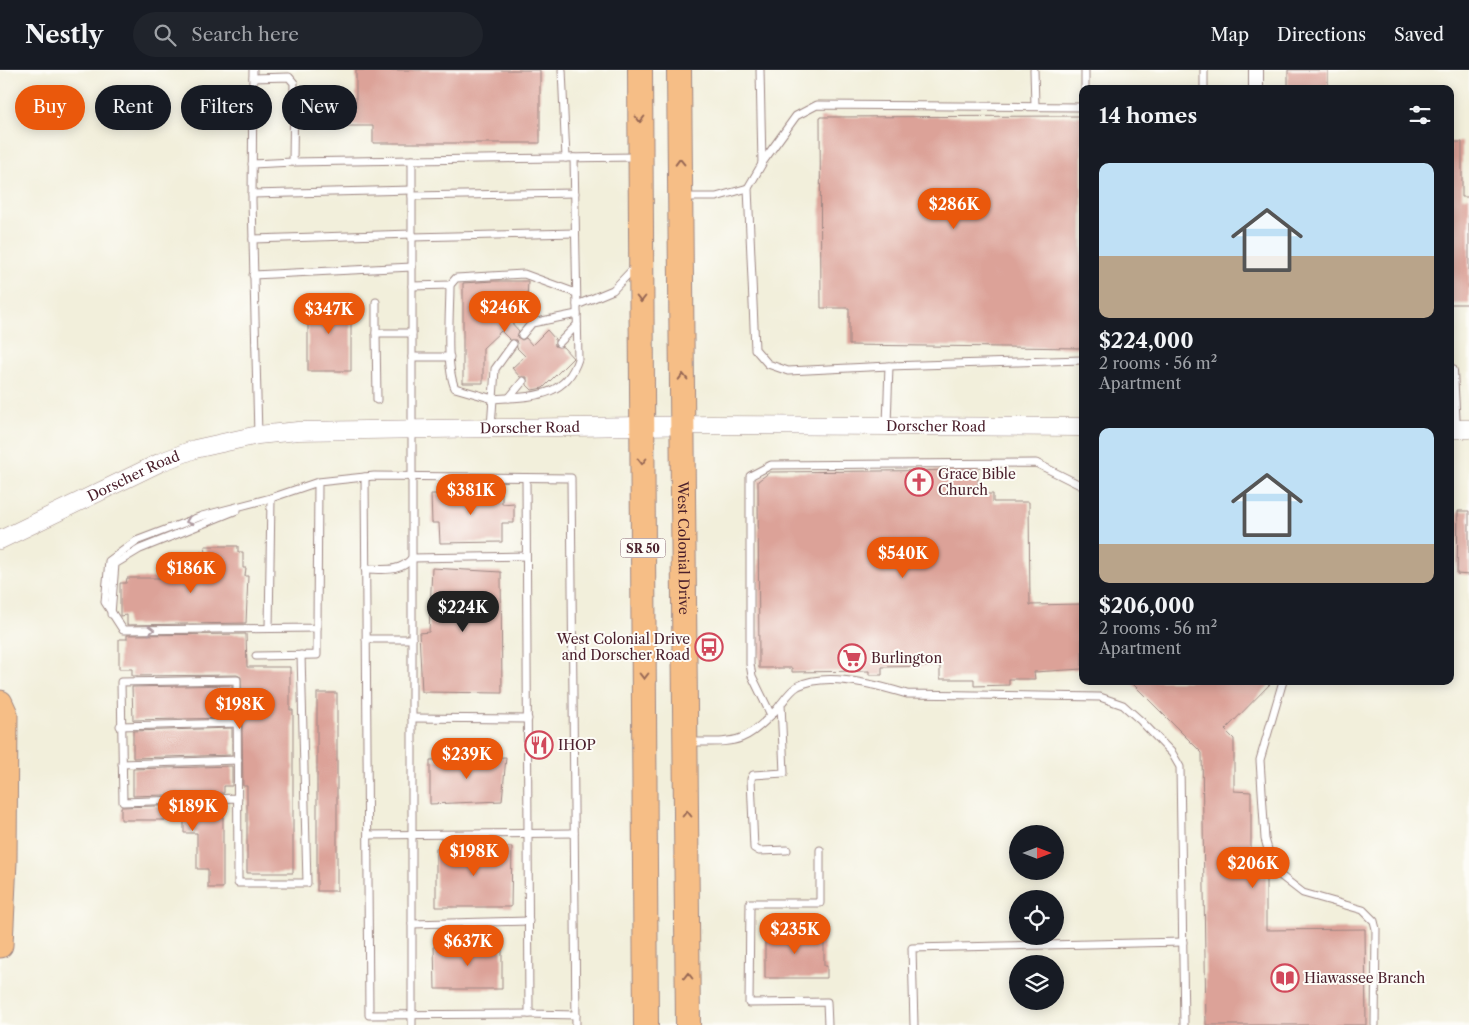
<!DOCTYPE html>
<html lang="en">
<head>
<meta charset="utf-8">
<style>
  :root { --surface:#171b24; --page:#20242c; --text:#f1f3f6; --muted:#9ea1a6; --line:#363941; --accent:#ea580c }
  body { margin:0; font-family:"Libre Caslon Text",serif; background:var(--page); color:var(--text); height:100vh; display:flex; flex-direction:column; font-size:19px; white-space:nowrap }
  * { box-sizing:border-box; margin:0 }
  p { font-size:16px; color:var(--muted) }
  .icon { flex:none; width:28px; height:28px; fill:none; stroke:currentColor; stroke-width:2; stroke-linecap:round; stroke-linejoin:round }
  .map { position:relative; flex:1; overflow:hidden }
  .sheet { position:absolute; left:1079px; top:15px; width:375px; height:600px; display:flex; flex-direction:column; background:var(--surface); border-radius:10px; box-shadow:0 2px 12px #0003 }
  .sheet>* { flex:none }
  .guide { position:absolute; left:15px; top:15px; width:475px; height:45px; display:flex; gap:10px }
  .needle { width:32px; rotate:90deg }
  .fabs { position:absolute; left:1009px; top:755px; display:grid; gap:10px }
  .fabs a { display:grid; place-items:center; width:55px; height:55px; border-radius:50%; background:var(--surface); box-shadow:0 2px 12px #0003; font-size:25px }
  .price { position:absolute; translate:-50% -42px; padding:0 11px; border-radius:18px; background:var(--accent); color:#fff; font-size:16px; line-height:32px; filter:drop-shadow(0 1px 2px #0008) }
  .price::after { content:''; position:absolute; left:50%; top:30px; width:15px; height:11px; margin-left:-8px; background:inherit; clip-path:polygon(0 0,100% 0,50% 100%) }
  .price.on { background:#222; color:#fff }
  ul { padding:0; list-style:none }
  li { display:grid; align-content:center; gap:10px; height:265px; padding:0 20px }
  li span { display:grid; place-items:center; height:155px; border-radius:10px; color:#555 }
  li>.icon { margin-inline-start:auto }
  span .icon { width:90px; height:90px; fill:#fffc; stroke-width:1 }
  li b { font-size:21px }
  h2 { display:flex; justify-content:space-between; align-items:center; height:60px; padding:0 20px; font-size:21px }
  .chip { padding:0 18px; border-radius:22px; background:var(--surface); box-shadow:0 2px 12px #0003; font-size:18px; line-height:45px }
  .chip.on { background:var(--accent); color:#fff }
  header { display:flex; align-items:center; gap:30px; box-sizing:border-box; height:70px; padding:0 25px; background:var(--surface); border-bottom:1px solid var(--line) }
  header strong { font-size:24px }
  nav { display:flex; gap:28px; margin-inline-start:auto; font-size:18px }
  .search { width:350px; height:45px; background:var(--page); display:flex; align-items:center; gap:12px; box-sizing:border-box; padding:0 18px; border-radius:28px; color:var(--muted); font-size:19px }
  .map>svg:first-child { display:block }
</style>
</head>
<body>
<header>
<strong>Nestly</strong>
<div class="search"><svg class="icon" aria-label="search" viewBox="0 0 24 24"><circle cx="10" cy="10" r="6"/><path d="M15 15l6 6"/></svg>Search here</div>
<nav><a>Map</a><a>Directions</a><a>Saved</a></nav>
</header>
<div class="map">
<svg width="1469" height="955" viewBox="0 0 1469 955">
  <rect width="100%" height="100%" fill="#fdfcf7"/>
  <filter id="ink" filterUnits="userSpaceOnUse"><feTurbulence type="fractalNoise" baseFrequency=".02" numOctaves="2"/><feDisplacementMap in="SourceGraphic" scale="10" xChannelSelector="R" yChannelSelector="G"/><feConvolveMatrix kernelMatrix="1 2 1 2 8 2 1 2 1" color-interpolation-filters="sRGB"/></filter>
  <filter id="wash" filterUnits="userSpaceOnUse"><feTurbulence type="fractalNoise" baseFrequency=".0096" numOctaves="4" result="noise"/><feDisplacementMap in="SourceGraphic" scale="20" xChannelSelector="R" yChannelSelector="G"/><feGaussianBlur stdDeviation="1.12" result="paint"/><feColorMatrix in="noise" values="0 0 0 0 0 0 0 0 0 0 0 0 0 0 0 0 0 1.4 0 .05"/><feComposite in="paint" operator="in"/></filter>
  <g filter="url(#wash)">
    <rect width="100%" height="100%" fill="#f2efdb"/>
    <g id="blocks">
      <g fill="#dca298">
        <path d="M356,0H540V73H373V56H342V42H356Z"/>
        <rect x="1288" y="0" width="40" height="19"/>
        <path d="M1082,46V278L849,275V238H821L820,47Z"/>
        <path d="M1450,72H1462V127H1469V234H1450Z"/>
        <path d="M493,211H528L527,230L522,234V239L510,251L519,261L517,267L522,270L526,268L532,275L547,260L555,269V276L563,277L573,288L543,318L532,320L527,315V307H520L512,298L525,286L517,278L516,270H510L501,261L483,278V313H463V213Z"/>
        <rect x="308" y="229" width="43" height="72"/>
        <path d="M978,400V424H993V432H1029L1030,535L1082,534V599L1034,602L1035,609H1009V615L974,616V609H940V596L882,597V605H869V601L792,602V598H759L758,411L770,402Z"/>
        <path d="M460,414H473V423H502V434L514,433V453H502V472L440,473L439,453H432L431,424H460Z"/>
        <path d="M1458,441H1469V505L1457,504Z"/>
        <path d="M205,476H238V482H243V498H246L245,506H248L246,553L127,555V545L120,546V513H126L127,508H200V482L206,483Z"/>
        <path d="M432,498L501,502L502,623L422,622L419,563L429,562Z"/>
        <path d="M246,564L247,597H290V640H293V803H247V716H243L241,607L237,605L132,606V599H119V569H127V565Z"/>
        <path d="M1130,611H1273L1225,660L1234,669V721L1251,722V787H1260V807H1266V860L1365,859L1366,955H1206L1202,683Z"/>
        <path d="M232,615V648L133,650L132,617Z"/>
        <rect x="317" y="623" width="20" height="198"/>
        <path d="M232,658V685L133,688V661Z"/>
        <path d="M506,687L502,731L430,734V690Z"/>
        <path d="M232,696V716H224V723L133,726V699Z"/>
        <path d="M223,734V818H208V799H197V763H184V750H121V737Z"/>
        <path d="M512,777L511,837H436V778Z"/>
        <path d="M824,861V896H827V908H765V862Z"/>
        <path d="M502,875V919H435L434,876Z"/>
      </g>
    </g>
  </g>
  <g filter="url(#ink)">
    <use href="#blocks" fill-opacity="0" stroke="#9e8783" stroke-width="1"/>
    <g fill="none" stroke-linecap="round" stroke-linejoin="round">
      <g stroke="#9e8783" stroke-width="9">
        <g id="service">
          <path d="M253,0L252,131L258,365"/>
          <path d="M562,0L566,88"/>
          <path d="M760,0L762,94L748,118L755,279L768,294L788,301L889,296L1082,290"/>
          <path d="M1034,0L1035,36"/>
          <path d="M1085,0V19"/>
          <path d="M1204,0V19"/>
          <path d="M293,92L412,90"/>
          <path d="M762,93L796,46L817,35L1082,37"/>
          <path d="M252,94L293,92L294,13L289,7L253,8"/>
          <path d="M252,124L412,120"/>
          <path d="M412,126L575,123"/>
          <path d="M684,127H716L748,118"/>
          <path d="M412,167L575,163"/>
          <path d="M253,169L412,164"/>
          <path d="M253,205L412,197"/>
          <path d="M412,216L450,215"/>
          <path d="M376,232V263"/>
          <path d="M577,235L613,220L634,198"/>
          <path d="M522,265L532,253L577,244"/>
          <path d="M559,273L577,255"/>
          <path d="M513,274L495,299L493,329L455,318C445,296 450,242 450,215L456,208L524,204L576,223"/>
          <path d="M412,287H450"/>
          <path d="M509,328L523,311"/>
          <path d="M377,330L376,263H412"/>
          <path d="M887,355L889,296"/>
          <path d="M491,357L493,329C528,326 565,330 578,289L574,88"/>
          <path d="M365,407L369,945L529,944"/>
          <path d="M526,408L529,944L576,945"/>
          <path d="M318,412L317,558L123,560L105,532L109,491L136,471L202,446L271,428L318,412L374,406L571,408L576,955"/>
          <path d="M365,499C383,499 400,503 412,488L526,486"/>
          <path d="M111,544L115,494L140,479L237,440"/>
          <path d="M269,558L271,428"/>
          <path d="M366,569H412"/>
          <path d="M256,586L317,585V558"/>
          <path d="M1283,611L1260,690L1265,769L1269,783L1281,806L1303,823L1363,840L1374,851L1376,859L1375,955"/>
          <path d="M781,634L784,703L753,705L751,709L754,778L759,781L787,780"/>
          <path d="M771,645L752,606L750,594V406L771,395L1036,393L1082,416"/>
          <path d="M412,648L528,649"/>
          <path d="M120,656L238,653"/>
          <path d="M689,672C736,672 744,675 777,639C783,632 790,620 798,616C826,601 878,615 907,624L1100,627L1123,635L1141,651L1172,683L1180,697L1184,955"/>
          <path d="M122,694L238,690"/>
          <path d="M238,728L123,732L121,612L237,610L238,813H307L301,585"/>
          <path d="M368,765L574,763"/>
          <path d="M820,780V833H750L749,933L827,932L828,955"/>
          <path d="M412,854L529,851"/>
          <path d="M412,955V90L637,87"/>
          <path d="M914,955L912,878L1183,872"/>
        </g>
      </g>
      <g stroke="#9e8783" stroke-width="16">
        <g id="minor">
          <path d="M1256,0V19"/>
          <path d="M1450,301L1453,359"/>
        </g>
      </g>
      <g stroke="#9e8783" stroke-width="19">
        <g id="tertiary">
          <path d="M1450,359H1469"/>
          <path id="s1" d="M0,470L161,392L195,379L258,365L298,361L711,355L1082,357"/>
        </g>
      </g>
      <g stroke="#9e8783" stroke-width="26">
        <g id="trunk">
          <path d="M640,0L646,955"/>
          <path id="s2" d="M679,0L688,955"/>
        </g>
      </g>
      <g stroke="#9e8783" stroke-width="27">
        <path id="motorway" d="M0,633L5,644L4,791L0,875"/>
      </g>
      <use href="#service" stroke="#fff" stroke-width="7"/>
      <use href="#minor" stroke="#fff" stroke-width="14"/>
      <use href="#tertiary" stroke="#fff" stroke-width="18"/>
      <use href="#trunk" stroke="#f6be86" stroke-width="24"/>
      <use href="#motorway" stroke="#f6be86" stroke-width="25"/>
    </g>
    <defs><path id="oneway-chevron" d="M-2-3.5L2.5 0L-2 3.5" fill="none" stroke-width="1.6" stroke-linecap="round" stroke-linejoin="round" transform="scale(1.25)"/></defs>
    <g stroke="#976754">
      <use href="#oneway-chevron" transform="translate(640 49) rotate(90)"/>
      <use href="#oneway-chevron" transform="translate(680 92) rotate(-91)"/>
      <use href="#oneway-chevron" transform="translate(641 229) rotate(90)"/>
      <use href="#oneway-chevron" transform="translate(683 307) rotate(-91)"/>
      <use href="#oneway-chevron" transform="translate(642 391) rotate(90)"/>
      <use href="#oneway-chevron" transform="translate(644 606) rotate(90)"/>
      <use href="#oneway-chevron" transform="translate(687 744) rotate(-90)"/>
      <use href="#oneway-chevron" transform="translate(688 906) rotate(-90)"/>
    </g>
    <g stroke="#ae9aa0">
      <use href="#oneway-chevron" transform="translate(189 451) rotate(159)"/>
      <use href="#oneway-chevron" transform="translate(151 560) rotate(-1)"/>
    </g>
  </g>
  <defs>
    <g id="church-ring" transform="scale(1.4375)"><circle r="9.5" fill="#fdfcf7" stroke="#d1495b" stroke-width="1.5"/><path d="M-1.2-6h2.4v3.5h3.3v2.4h-3.3V6h-2.4V-.1h-3.3v-2.4h3.3Z" fill="#d1495b"/></g>
    <g id="bus-ring" transform="scale(1.4375)"><circle r="9.5" fill="#fdfcf7" stroke="#d1495b" stroke-width="1.5"/><path d="M-5-6H5V4H4V6H2V4H-2V6H-4V4H-5ZM-3.5-4V0h7V-4ZM-3.5 1.2v1.5H-2V1.2ZM2 1.2v1.5H3.5V1.2Z" fill="#d1495b"/></g>
    <g id="supermarket-ring" transform="scale(1.4375)"><circle r="9.5" fill="#fdfcf7" stroke="#d1495b" stroke-width="1.5"/><path d="M-6-5.5h2.5l.6 2H6L4.5 2H-2.5L-4.4-4H-6ZM-1.5 3.2a1.3 1.3 0 1 0 .1 0ZM3 3.2a1.3 1.3 0 1 0 .1 0Z" fill="#d1495b"/></g>
    <g id="restaurant-ring" transform="scale(1.4375)"><circle r="9.5" fill="#fdfcf7" stroke="#d1495b" stroke-width="1.5"/><path d="M-5-6h1v4h1v-4h1v4h1v-4h1v5L-1.5 .5V6h-2V.5L-5-1ZM5-6V6H3V1.5H1.5Q1.5-4 5-6Z" fill="#d1495b"/></g>
    <g id="library-ring" transform="scale(1.4375)"><circle r="9.5" fill="#fdfcf7" stroke="#d1495b" stroke-width="1.5"/><path d="M-6-4Q-3-5.5-.7-3.5V5Q-3 3-6 4ZM6-4Q3-5.5 .7-3.5V5Q3 3 6 4Z" fill="#d1495b"/></g>
  </defs>
  <g fill-rule="evenodd">
    <use href="#church-ring" x="919" y="412"/>
    <use href="#bus-ring" x="709" y="577"/>
    <use href="#supermarket-ring" x="852" y="588"/>
    <use href="#restaurant-ring" x="539" y="675"/>
    <use href="#library-ring" x="1285" y="908"/>
  </g>
  <g text-anchor="middle" dominant-baseline="central" stroke-width="4" stroke-linejoin="round" paint-order="stroke">
    <rect fill="#fdfcf7" stroke="#806168" stroke-width="1" x="620.5" y="468.5" width="45" height="19" rx="4"/>
    <g font-size="12" font-weight="bold" fill="#4a1f2b">
      <text x="643" y="478">SR 50</text>
    </g>
    <g font-size="14" fill="#4a1f2b" stroke="#fdfcf7">
      <text stroke="none"><textPath href="#s1" startOffset="958">Dorscher Road</textPath></text>
      <text stroke="none"><textPath href="#s1" startOffset="552">Dorscher Road</textPath></text>
      <text stroke="none"><textPath href="#s1" startOffset="148">Dorscher Road</textPath></text>
      <text stroke="none"><textPath href="#s2" startOffset="478">West Colonial Drive</textPath></text>
    </g>
    <g font-size="14" fill="#4a1f2b" stroke="#fdfcf7" text-anchor="start">
      <text x="938" y="404">Grace Bible<tspan x="938" dy="16">Church</tspan></text>
      <text x="690" y="569" text-anchor="end">West Colonial Drive<tspan x="690" dy="16">and Dorscher Road</tspan></text>
      <text x="871" y="588">Burlington</text>
      <text x="558" y="675">IHOP</text>
      <text x="1304" y="908">Hiawassee Branch</text>
    </g>
  </g>
</svg>
<div class="fabs">
<a><svg class="needle" viewBox="-14 -14 28 28"><path d="M0-13l5 13h-10z" fill="#e53935"/><path d="M0 13l5-13h-10z" fill="#9ea1a6"/></svg></a>
<a><svg class="icon" aria-label="locate" viewBox="0 0 24 24"><circle cx="12" cy="12" r="6"/><path d="M12 2v4M12 18v4M2 12h4M18 12h4"/></svg></a>
<a><svg class="icon" aria-label="layers" viewBox="0 0 24 24"><path d="M12 4l9 5-9 5-9-5zM3 14l9 5 9-5"/></svg></a>
</div>
<b class="price" style="left:954px;top:160px">$286K</b>
<b class="price" style="left:505px;top:263px">$246K</b>
<b class="price" style="left:329px;top:265px">$347K</b>
<b class="price" style="left:471px;top:446px">$381K</b>
<b class="price" style="left:903px;top:509px">$540K</b>
<b class="price" style="left:191px;top:524px">$186K</b>
<b class="price on" style="left:463px;top:563px">$224K</b>
<b class="price" style="left:240px;top:660px">$198K</b>
<b class="price" style="left:467px;top:710px">$239K</b>
<b class="price" style="left:193px;top:762px">$189K</b>
<b class="price" style="left:474px;top:807px">$198K</b>
<b class="price" style="left:1253px;top:819px">$206K</b>
<b class="price" style="left:795px;top:885px">$235K</b>
<b class="price" style="left:468px;top:897px">$637K</b>
<div class="guide">
<a class="chip on">Buy</a>
<a class="chip">Rent</a>
<a class="chip">Filters</a>
<a class="chip">New</a>
</div>
<section class="sheet">
<h2>14 homes<svg class="icon" aria-label="filters" viewBox="0 0 24 24"><path d="M4 7h16M4 17h16"/><circle cx="9" cy="7" r="2"/><circle cx="15" cy="17" r="2"/></svg></h2>
<ul>
<li><span style="background:linear-gradient(#bfe0f5 60%,#b9a48a 0)"><svg class="icon" aria-label="home" viewBox="0 0 24 24"><path d="M3 11l9-7 9 7M6 9v11h12V9"/></svg></span><div><b>$224,000</b><p>2 rooms · 56 m²</p><p>Apartment</p></div></li>
<li><span style="background:linear-gradient(#bfe0f5 75%,#b9a48a 0)"><svg class="icon" aria-label="home" viewBox="0 0 24 24"><path d="M3 11l9-7 9 7M6 9v11h12V9"/></svg></span><div><b>$206,000</b><p>2 rooms · 56 m²</p><p>Apartment</p></div></li>
</ul>
</section>
</div>
</body>
</html>
